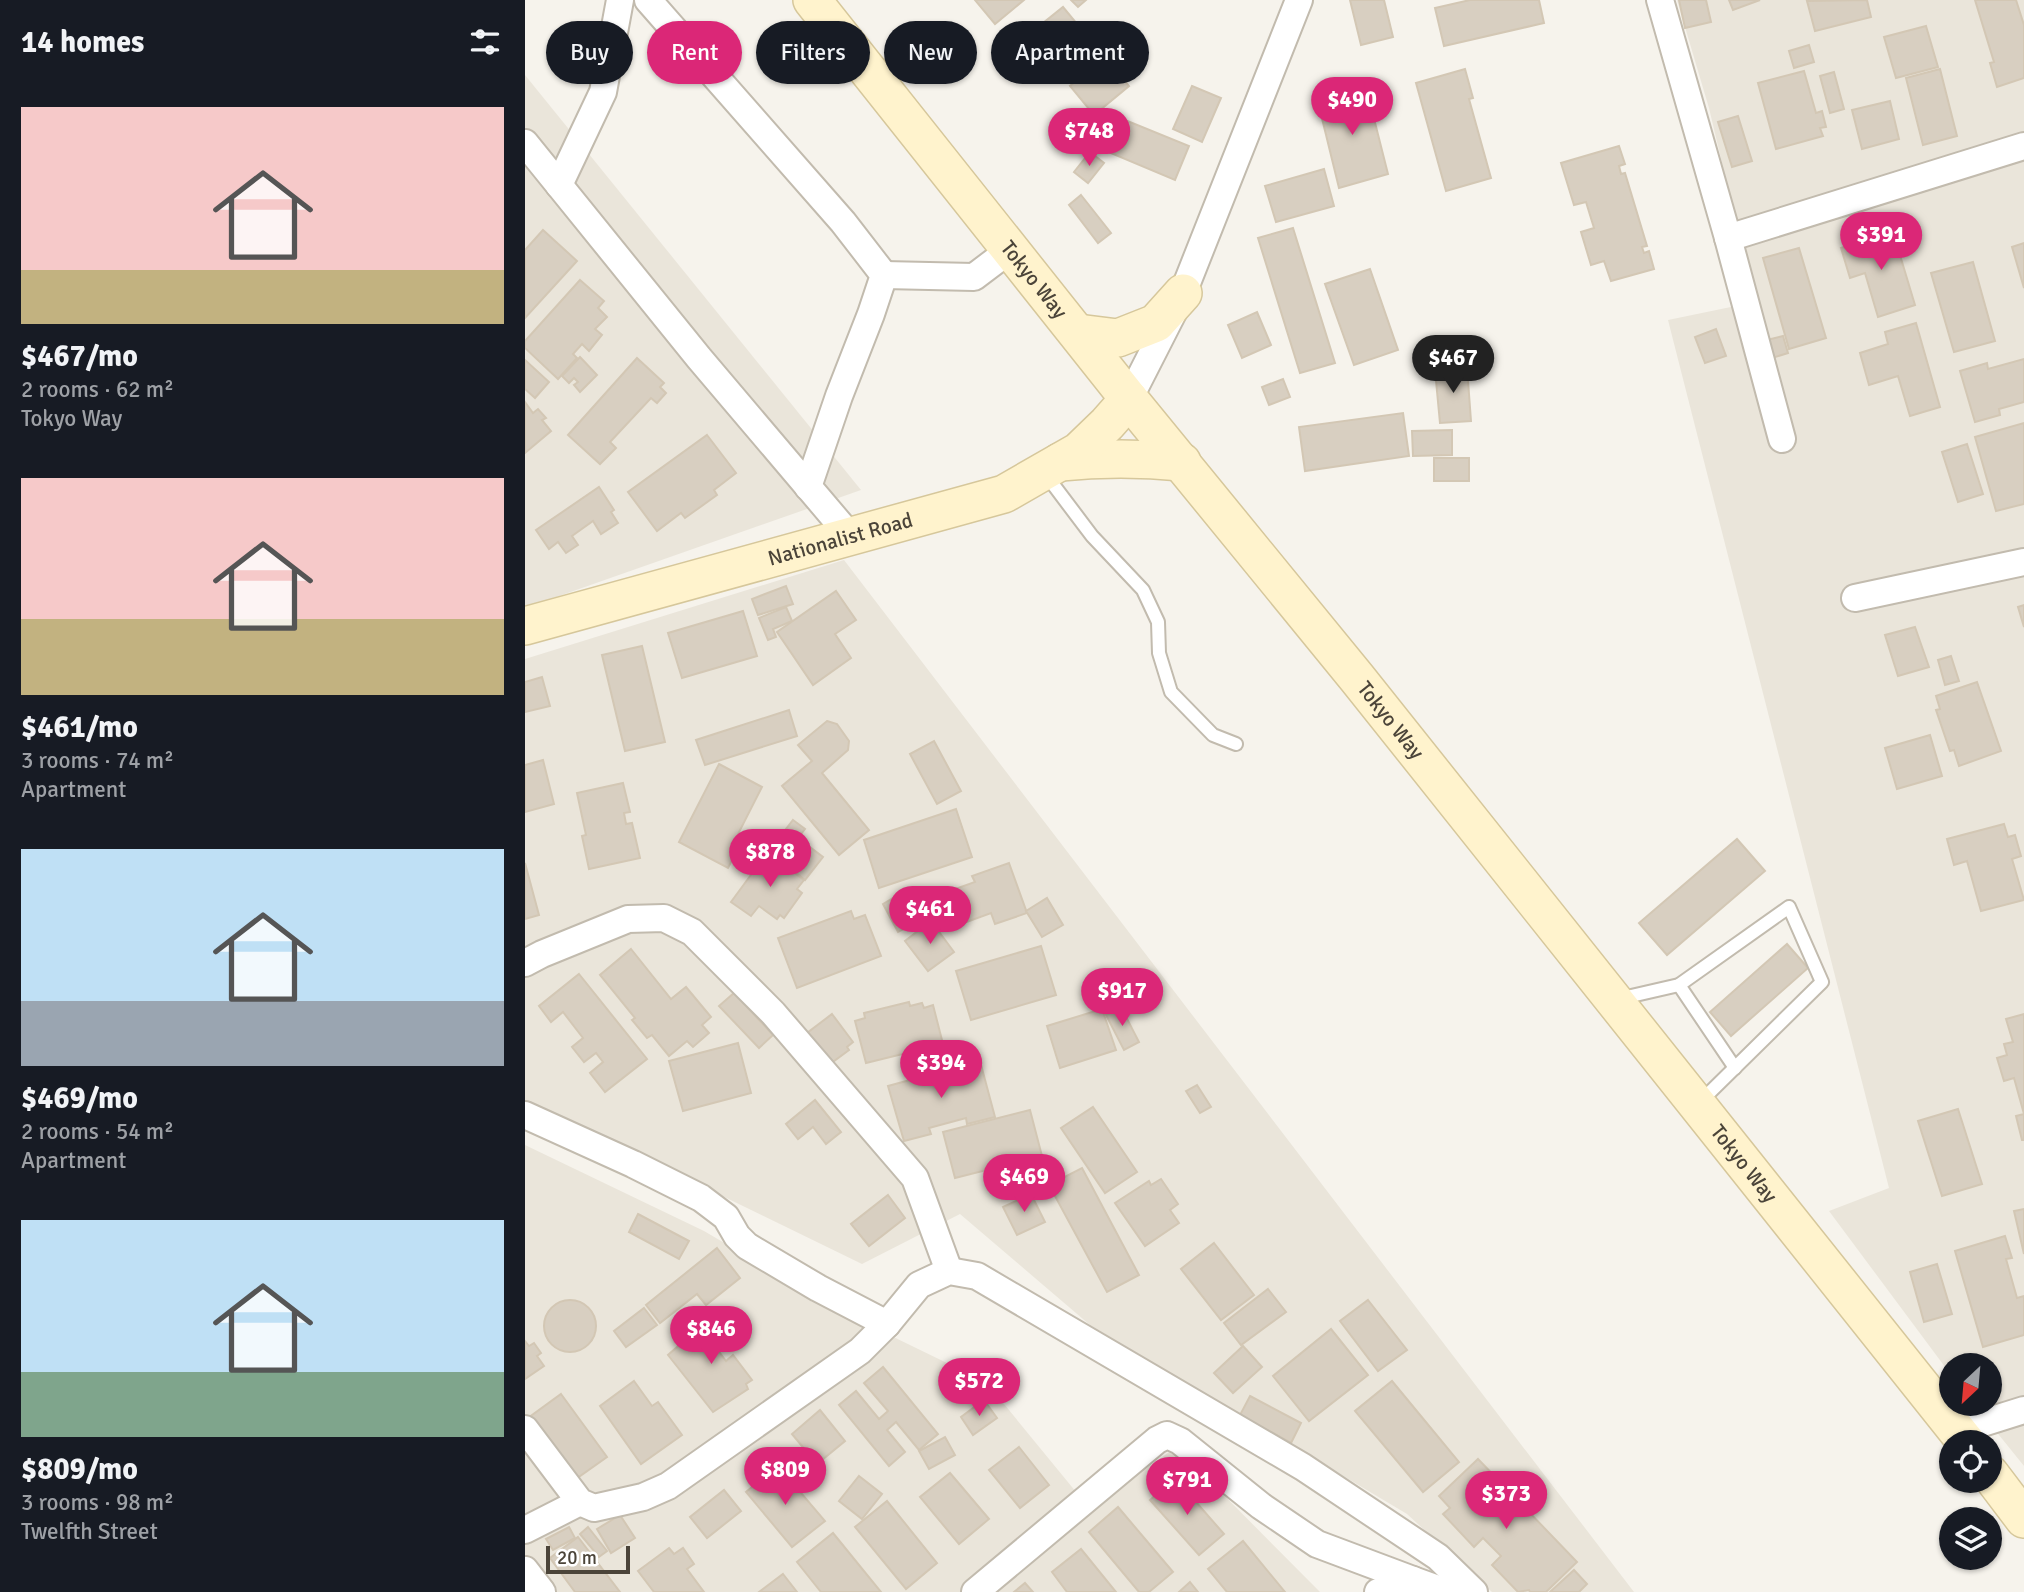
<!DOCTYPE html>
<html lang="en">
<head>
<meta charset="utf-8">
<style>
  :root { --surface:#171b24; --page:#242831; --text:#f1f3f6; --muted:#9ea1a6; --accent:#db2777 }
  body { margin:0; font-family:Signika,sans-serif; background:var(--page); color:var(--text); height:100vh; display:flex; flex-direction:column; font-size:26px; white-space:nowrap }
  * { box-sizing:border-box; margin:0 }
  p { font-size:23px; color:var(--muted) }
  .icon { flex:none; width:38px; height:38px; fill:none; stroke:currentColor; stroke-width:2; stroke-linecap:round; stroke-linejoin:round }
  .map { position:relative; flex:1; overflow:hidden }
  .side { display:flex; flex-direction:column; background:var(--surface); width:525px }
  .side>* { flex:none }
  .guide { position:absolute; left:21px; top:21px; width:665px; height:63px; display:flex; gap:14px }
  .needle { width:46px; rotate:206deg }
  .fabs { position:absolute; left:1414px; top:1353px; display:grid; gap:14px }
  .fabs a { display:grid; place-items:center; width:63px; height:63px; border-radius:50%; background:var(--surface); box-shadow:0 2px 5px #0004; font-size:35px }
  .scale { position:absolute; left:21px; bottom:18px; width:84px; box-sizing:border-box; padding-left:7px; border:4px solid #4b4439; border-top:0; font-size:19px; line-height:24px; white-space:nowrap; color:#4b4439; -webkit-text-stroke:5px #fff; paint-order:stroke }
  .price { position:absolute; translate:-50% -60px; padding:0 16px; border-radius:24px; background:var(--accent); color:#fff; font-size:23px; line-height:46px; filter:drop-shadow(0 2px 4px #0008) }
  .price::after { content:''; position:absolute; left:50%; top:42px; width:21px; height:16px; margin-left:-10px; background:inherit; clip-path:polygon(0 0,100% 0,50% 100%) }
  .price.current { background:#222; color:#fff }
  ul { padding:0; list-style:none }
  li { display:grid; align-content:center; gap:14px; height:371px; padding:0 21px }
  li span { display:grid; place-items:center; height:217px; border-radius:0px; color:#555 }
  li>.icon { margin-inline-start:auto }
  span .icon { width:126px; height:126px; fill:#fffc; stroke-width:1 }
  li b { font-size:30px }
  h2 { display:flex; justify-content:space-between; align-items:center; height:84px; padding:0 21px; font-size:30px }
  .pill { padding:0 24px; border-radius:32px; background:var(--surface); box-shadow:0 2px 5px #0004; font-size:24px; line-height:63px }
  .pill.current { background:var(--accent); color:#fff }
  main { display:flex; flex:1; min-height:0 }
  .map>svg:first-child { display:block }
</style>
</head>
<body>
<main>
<section class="side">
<h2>14 homes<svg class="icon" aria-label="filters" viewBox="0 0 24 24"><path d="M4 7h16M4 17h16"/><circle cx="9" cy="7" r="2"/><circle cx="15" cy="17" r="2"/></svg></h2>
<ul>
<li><span style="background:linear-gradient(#f6c9c9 75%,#c2b280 0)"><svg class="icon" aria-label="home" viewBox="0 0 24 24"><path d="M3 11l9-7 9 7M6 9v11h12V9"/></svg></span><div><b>$467/mo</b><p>2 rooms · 62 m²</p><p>Tokyo Way</p></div></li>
<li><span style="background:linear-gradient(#f6c9c9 65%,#c2b280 0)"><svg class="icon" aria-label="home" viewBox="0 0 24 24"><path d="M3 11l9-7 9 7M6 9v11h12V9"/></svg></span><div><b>$461/mo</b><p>3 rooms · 74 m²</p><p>Apartment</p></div></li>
<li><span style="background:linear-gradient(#bfe0f5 70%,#9aa5b1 0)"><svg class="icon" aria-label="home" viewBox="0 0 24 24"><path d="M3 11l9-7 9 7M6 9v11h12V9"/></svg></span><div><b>$469/mo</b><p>2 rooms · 54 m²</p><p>Apartment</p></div></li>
<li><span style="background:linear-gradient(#bfe0f5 70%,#7fa58c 0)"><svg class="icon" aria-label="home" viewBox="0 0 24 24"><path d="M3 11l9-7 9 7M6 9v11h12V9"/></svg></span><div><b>$809/mo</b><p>3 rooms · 98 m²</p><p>Twelfth Street</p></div></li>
</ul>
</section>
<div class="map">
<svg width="1499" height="1592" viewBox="0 0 1499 1592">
  <rect width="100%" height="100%" fill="#f6f3ec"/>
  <g fill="#eae5da">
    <path d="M1152,0H1499V1466L1449,1404H1465V1365H1426V1375L1304,1211L1364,1188L1143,320L1230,302L1184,108Z"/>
    <path d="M0,75L336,490L0,608Z"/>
    <path d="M319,560L1109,1592H967L882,1514L565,1325L435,1214L337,1264L0,1100V659Z"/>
    <path d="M0,1145L179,1231L315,1311L461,1382L565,1509L651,1447L795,1592H0Z"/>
  </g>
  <g fill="#d8cfc1" stroke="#d3c7b4" stroke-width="2">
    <path d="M450,0H499L470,24Z"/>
    <path d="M546,0H561L553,7Z"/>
    <path d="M825,0H859L868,37L836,45Z"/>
    <path d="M945,0H1014L1019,23L919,46L910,8Z"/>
    <path d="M1154,0H1181L1186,22L1160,28Z"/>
    <path d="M1204,0H1235L1208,10Z"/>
    <path d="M1342,0L1346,17L1290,31L1282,1Z"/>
    <path d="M1450,0H1491L1499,25V78L1472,87L1465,63L1469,62Z"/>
    <path d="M538,7L553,25L512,59L497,40Z"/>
    <path d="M1401,26L1413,67L1371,78L1359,37Z"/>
    <path d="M1284,45L1289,62L1269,68L1264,51Z"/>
    <path d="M580,57L604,86L569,115L545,86Z"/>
    <path d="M940,69L948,98L944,99L966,178L921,191L891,83Z"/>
    <path d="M1415,69L1432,136L1398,145L1381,78Z"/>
    <path d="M1279,71L1291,113L1297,111L1301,127L1295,128L1298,136L1251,149L1233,83Z"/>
    <path d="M1309,72L1319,109L1305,113L1295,76Z"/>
    <path d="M667,86L696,98L677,142L648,129Z"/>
    <path d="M841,87L863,174L814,188L792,98Z"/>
    <path d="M1365,101L1374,139L1337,149L1327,110Z"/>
    <path d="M1213,116L1227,161L1207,167L1193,122Z"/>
    <path d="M595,118L664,146L650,180L581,151Z"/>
    <path d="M1094,146L1100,164L1094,166L1096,174L1100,173L1122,246L1117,247L1119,253L1124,251L1129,269L1086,281L1079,261L1066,265L1056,232L1069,228L1061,202L1049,205L1036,163Z"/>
    <path d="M565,152L579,163L563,183L549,172Z"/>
    <path d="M799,169L809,206L751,222L740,186Z"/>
    <path d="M556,195L586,233L573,243L544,205Z"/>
    <path d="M768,228L810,363L775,373L733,238Z"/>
    <path d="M18,230L52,261L0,318V250Z"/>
    <path d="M1368,232L1390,305L1353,317L1340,273L1325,278L1316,248Z"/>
    <path d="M1499,243V288L1487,247Z"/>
    <path d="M1274,248L1301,338L1264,349L1238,258Z"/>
    <path d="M1448,262L1470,341L1429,352L1406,273Z"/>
    <path d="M845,269L873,350L829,365L800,284Z"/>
    <path d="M55,280L79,301L73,308L82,317L70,329L77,335L64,351L57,344L48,354L52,358L33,379L0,348V341Z"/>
    <path d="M732,312L746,345L717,358L703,325Z"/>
    <path d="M1391,323L1415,407L1385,416L1373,376L1344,385L1335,353L1363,344L1360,332Z"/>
    <path d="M1191,329L1201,356L1180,363L1170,337Z"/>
    <path d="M1258,336L1263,353L1247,358L1242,340Z"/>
    <path d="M55,357L72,375L55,392L49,385L53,382L49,378L44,383L37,376Z"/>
    <path d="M112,358L139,383L135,387L141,393L132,403L126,398L85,442L91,448L75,464L43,435Z"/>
    <path d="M1499,359V402L1474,409L1475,415L1450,422L1435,371L1462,363L1463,369Z"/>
    <path d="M0,360L24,382L10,398L0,389Z"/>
    <path d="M942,367L946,421L915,423L910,370Z"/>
    <path d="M758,379L765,397L744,405L737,387Z"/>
    <path d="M0,402L8,413L13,409L21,418L17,420L26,431L0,453Z"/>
    <path d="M878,413L884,456L780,471L774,427Z"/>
    <path d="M1499,423V504L1471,511L1450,437Z"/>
    <path d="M927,430V455L888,456L887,431Z"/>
    <path d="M182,435L211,473L189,490L192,495L160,518L156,513L132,531L103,492Z"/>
    <path d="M1442,444L1458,494L1433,502L1417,452Z"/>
    <rect x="909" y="458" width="35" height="23"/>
    <path d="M74,487L89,510L86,512L93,523L76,534L68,521L47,536L53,545L41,553L33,542L24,549L11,530Z"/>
    <path d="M261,586L268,604L233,615L227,599Z"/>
    <path d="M311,591L331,620L310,634L326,658L288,685L252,632Z"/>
    <path d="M1499,605V627L1493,607Z"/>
    <path d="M261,607L267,621L248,629L251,637L243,640L234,618Z"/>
    <path d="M218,611L232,656L157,678L143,633Z"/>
    <path d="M1390,627L1404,667L1373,676L1360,635Z"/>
    <path d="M117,646L140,742L100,751L77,655Z"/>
    <path d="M1426,656L1434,681L1420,685L1413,660Z"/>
    <path d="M17,677L25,706L0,712V682Z"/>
    <path d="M1452,682L1476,751L1434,766L1429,750L1425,751L1411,710L1415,709L1411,696Z"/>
    <path d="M264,710L272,736L180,765L171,740Z"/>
    <path d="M302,721L312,724L324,741L323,750L297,773L344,830L314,855L257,786L287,761L273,745Z"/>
    <path d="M1405,735L1417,776L1372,789L1360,748Z"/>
    <path d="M409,741L436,791L412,804L385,754Z"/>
    <path d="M18,760L29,804L0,812V765Z"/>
    <path d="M194,764L237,787L213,834L219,837L203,868L154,842Z"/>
    <path d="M98,783L105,812L99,813L101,824L107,823L115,858L64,869L57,836L61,835L52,793Z"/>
    <path d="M431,809L447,857L354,888L339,840Z"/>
    <path d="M268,820L280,829L273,838L298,857L280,880L244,851Z"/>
    <path d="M1479,824L1483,837L1490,835L1496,856L1487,859L1499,900L1456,911L1442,861L1429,865L1422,839Z"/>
    <path d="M1212,839L1240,871L1142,955L1114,923Z"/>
    <path d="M242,853L279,880L272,889L277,893L259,918L255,915L252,919L234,906L226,916L206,902Z"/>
    <path d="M0,863L14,915L0,919Z"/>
    <path d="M484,863L502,913L470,924L466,913L428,927L416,894L450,882L447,876Z"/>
    <path d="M378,892L394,921L373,932L358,904Z"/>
    <path d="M522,898L538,925L517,937L501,911Z"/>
    <path d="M326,911L329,919L340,915L356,956L272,988L253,938Z"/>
    <path d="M406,921L429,952L403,971L380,941Z"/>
    <path d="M1262,944L1283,968L1206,1036L1185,1012Z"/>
    <path d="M516,946L531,995L446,1020L431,971Z"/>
    <path d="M106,949L146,999L161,987L186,1017L177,1025L184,1033L168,1047L162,1041L144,1056L127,1035L122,1038L107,1020L110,1018L75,975Z"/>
    <path d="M54,974L122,1059L80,1092L65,1073L78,1062L71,1053L59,1062L47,1047L58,1038L38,1012L26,1022L14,1006Z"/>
    <path d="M209,993L248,1035L234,1048L194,1006Z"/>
    <path d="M384,1002L385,1006L397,1003L399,1008L408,1005L418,1044L341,1063L330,1021L340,1018L339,1013Z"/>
    <path d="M596,1007L614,1042L599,1050L581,1015Z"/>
    <path d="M577,1009L591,1050L535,1068L522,1026Z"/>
    <path d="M307,1014L328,1042L322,1047L324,1050L305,1064L282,1033Z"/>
    <path d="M1499,1014V1140H1497L1491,1116L1499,1114L1489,1078L1479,1081L1472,1058L1482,1055L1479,1044L1488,1042L1481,1019Z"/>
    <path d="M213,1043L226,1093L158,1111L144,1061Z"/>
    <path d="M455,1061L470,1117L442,1124L441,1118L404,1128L406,1134L379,1141L363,1086Z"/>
    <path d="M672,1085L686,1107L675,1113L661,1091Z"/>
    <path d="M290,1100L316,1132L301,1144L288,1127L273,1139L261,1124Z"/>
    <path d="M568,1107L612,1172L580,1193L536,1128Z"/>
    <path d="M1433,1109L1457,1184L1417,1196L1393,1121Z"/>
    <path d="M505,1110L517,1156L430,1178L418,1132Z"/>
    <path d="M557,1168L614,1275L582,1292L524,1185Z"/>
    <path d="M636,1179L653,1204L645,1210L654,1223L620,1246L590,1203L624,1181L626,1185Z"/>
    <path d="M506,1194L520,1222L492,1235L478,1207Z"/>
    <path d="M363,1195L380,1218L344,1246L326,1224Z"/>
    <path d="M1499,1209V1254L1489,1211Z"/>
    <path d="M113,1214L164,1241L154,1259L104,1232Z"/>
    <path d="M1480,1236L1487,1258L1481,1259L1492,1298L1499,1296V1335L1458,1347L1430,1251Z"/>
    <path d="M689,1243L729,1295L696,1320L656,1269Z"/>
    <path d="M192,1248L215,1278L181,1305L172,1294L135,1323L121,1305Z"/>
    <path d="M1412,1264L1427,1314L1399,1322L1385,1272Z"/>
    <path d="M743,1289L761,1312L716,1345L699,1323Z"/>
    <path d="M843,1300L882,1350L853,1371L815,1321Z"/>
    <circle cx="45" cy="1326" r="26"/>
    <path d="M119,1308L132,1325L101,1347L89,1331Z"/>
    <path d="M188,1316L205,1339L192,1349L201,1361L208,1355L227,1380L221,1384L223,1389L188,1412L143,1355Z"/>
    <path d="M806,1329L843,1375L784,1421L748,1376Z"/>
    <path d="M0,1341L4,1346L9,1343L16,1353L12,1356L19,1366L0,1379Z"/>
    <path d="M718,1346L737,1367L708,1393L689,1373Z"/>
    <path d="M358,1367L413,1434L394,1450L371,1422L362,1430L380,1452L364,1466L314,1405L331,1391L354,1419L363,1411L339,1383Z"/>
    <path d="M109,1381L127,1406L133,1402L157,1435L116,1464L75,1406Z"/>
    <path d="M867,1381L934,1462L898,1492L830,1411Z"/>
    <path d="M36,1394L82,1457L48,1481L3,1418Z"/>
    <path d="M725,1396L776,1423L766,1443L715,1415Z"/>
    <path d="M459,1400L472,1418L448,1435L436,1417Z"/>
    <path d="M295,1410L320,1441L292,1464L267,1434Z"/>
    <path d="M420,1437L430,1455L404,1469L394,1451Z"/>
    <path d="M494,1447L524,1485L495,1508L464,1470Z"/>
    <path d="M953,1459L1052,1562L1021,1592H1005L1004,1590L993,1592L967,1565L976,1556L958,1538L949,1547L918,1514L925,1508L914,1496Z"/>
    <path d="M253,1466L300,1521L267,1547L221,1492Z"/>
    <path d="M425,1473L464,1519L434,1544L395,1497Z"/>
    <path d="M334,1476L357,1494L337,1519L314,1501Z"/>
    <path d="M650,1478L699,1534L674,1555L625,1500Z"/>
    <path d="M199,1490L216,1511L182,1538L165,1517Z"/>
    <path d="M362,1501L412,1563L381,1589L330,1527Z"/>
    <path d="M593,1507L648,1572L624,1592H614L564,1532Z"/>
    <path d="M95,1515L110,1538L86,1553L72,1529Z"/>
    <path d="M44,1527L50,1538L28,1550L21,1539Z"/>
    <path d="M63,1527L82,1551L74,1557L55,1534Z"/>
    <path d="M308,1533L356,1592H296L272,1562Z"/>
    <path d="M53,1537L95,1592H50L25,1558Z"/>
    <path d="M718,1541L760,1592H702L683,1569Z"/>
    <path d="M144,1548L149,1554L158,1548L169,1564L162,1569L179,1592H129L113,1571Z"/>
    <path d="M556,1549L591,1592H542L527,1572Z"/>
    <path d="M1049,1570L1062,1584L1054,1592H1025Z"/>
    <path d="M258,1574L272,1592H234Z"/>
    <path d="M665,1582L673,1592H654Z"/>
    <path d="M500,1583L508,1592H489Z"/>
  </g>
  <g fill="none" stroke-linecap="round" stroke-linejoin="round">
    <g stroke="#c2bbae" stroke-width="16">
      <g id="lane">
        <path d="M521,475L567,536L618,590L633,622L634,653L646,692L688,735L711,744"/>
        <path d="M1154,985L1210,1068"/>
        <path d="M1093,999L1154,985L1264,907L1297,982L1175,1102"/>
      </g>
    </g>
    <g stroke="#c2bbae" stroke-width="30">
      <g id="street">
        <path d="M123,0L318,222L359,275L346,314L314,396L283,487"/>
        <path d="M1135,0L1203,238L1257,439"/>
        <path d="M0,143L174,358L325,536"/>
        <path d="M34,185L78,92L95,0"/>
        <path d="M1203,238L1499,146"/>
        <path d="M359,275L449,277L486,249"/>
        <path d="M604,399L658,293L774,0"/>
        <path d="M1330,598L1499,562"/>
        <path d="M0,963L17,954L103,919L139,918L167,932L248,1013L390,1178L424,1271"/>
        <path d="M0,1115L108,1164L176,1198L201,1217L212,1236L222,1246L293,1288L362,1324"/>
        <path d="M0,1429L55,1502L69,1508L118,1497L143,1486L335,1351L362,1324L394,1285L424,1271L452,1276L778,1467L913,1557L949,1592"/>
        <path d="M1432,1431L1499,1410"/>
        <path d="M0,1530L55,1502"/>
        <path d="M0,1570L17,1592"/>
        <path d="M450,1592L632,1440L642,1435L655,1441L736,1506L792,1544L888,1580"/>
        <path d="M853,1592L888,1580L921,1592"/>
      </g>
    </g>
    <g stroke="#d6c79b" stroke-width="40">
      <g id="secondary">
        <path id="s1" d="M287,0L604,399L832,678L1441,1442"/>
        <path d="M553,333L593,338L631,323L658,293"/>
        <path d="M535,462C576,458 615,458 657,462"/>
        <path id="s2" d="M0,626L479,494L554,451L582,424L604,399"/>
        <path d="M1465,1474L1499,1519"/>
      </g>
    </g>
    <use href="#lane" stroke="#fff" stroke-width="12"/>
    <use href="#street" stroke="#fff" stroke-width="26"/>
    <use href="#secondary" stroke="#fff3cd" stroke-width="37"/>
  </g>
  <g text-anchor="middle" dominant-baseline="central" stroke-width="5" stroke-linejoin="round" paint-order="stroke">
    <g font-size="21" fill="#4b4439" stroke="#fff">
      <text stroke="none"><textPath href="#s1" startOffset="357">Tokyo Way</textPath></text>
      <text stroke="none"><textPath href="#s2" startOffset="327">Nationalist Road</textPath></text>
      <text stroke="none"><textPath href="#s1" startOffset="924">Tokyo Way</textPath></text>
      <text stroke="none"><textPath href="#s1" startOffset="1491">Tokyo Way</textPath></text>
    </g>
  </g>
</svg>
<div class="fabs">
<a><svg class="needle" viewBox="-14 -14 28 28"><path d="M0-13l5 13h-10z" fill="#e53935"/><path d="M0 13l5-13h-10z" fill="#9ea1a6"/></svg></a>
<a><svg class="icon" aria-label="locate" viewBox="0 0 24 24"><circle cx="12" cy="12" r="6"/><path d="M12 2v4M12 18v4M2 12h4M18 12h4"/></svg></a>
<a><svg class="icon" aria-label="layers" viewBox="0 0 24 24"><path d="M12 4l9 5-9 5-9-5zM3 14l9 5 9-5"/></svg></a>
</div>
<div class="scale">20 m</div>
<b class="price" style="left:827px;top:137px">$490</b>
<b class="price" style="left:564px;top:168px">$748</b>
<b class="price" style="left:1356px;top:272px">$391</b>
<b class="price current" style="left:928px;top:395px">$467</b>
<b class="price" style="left:245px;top:889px">$878</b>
<b class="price" style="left:405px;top:946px">$461</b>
<b class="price" style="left:597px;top:1028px">$917</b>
<b class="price" style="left:416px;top:1100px">$394</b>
<b class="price" style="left:499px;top:1214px">$469</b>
<b class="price" style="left:186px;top:1366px">$846</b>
<b class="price" style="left:454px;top:1418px">$572</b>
<b class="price" style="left:260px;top:1507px">$809</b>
<b class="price" style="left:662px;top:1517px">$791</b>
<b class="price" style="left:981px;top:1531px">$373</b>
<div class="guide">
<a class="pill">Buy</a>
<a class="pill current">Rent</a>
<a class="pill">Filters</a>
<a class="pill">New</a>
<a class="pill">Apartment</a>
</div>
</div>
</main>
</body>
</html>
